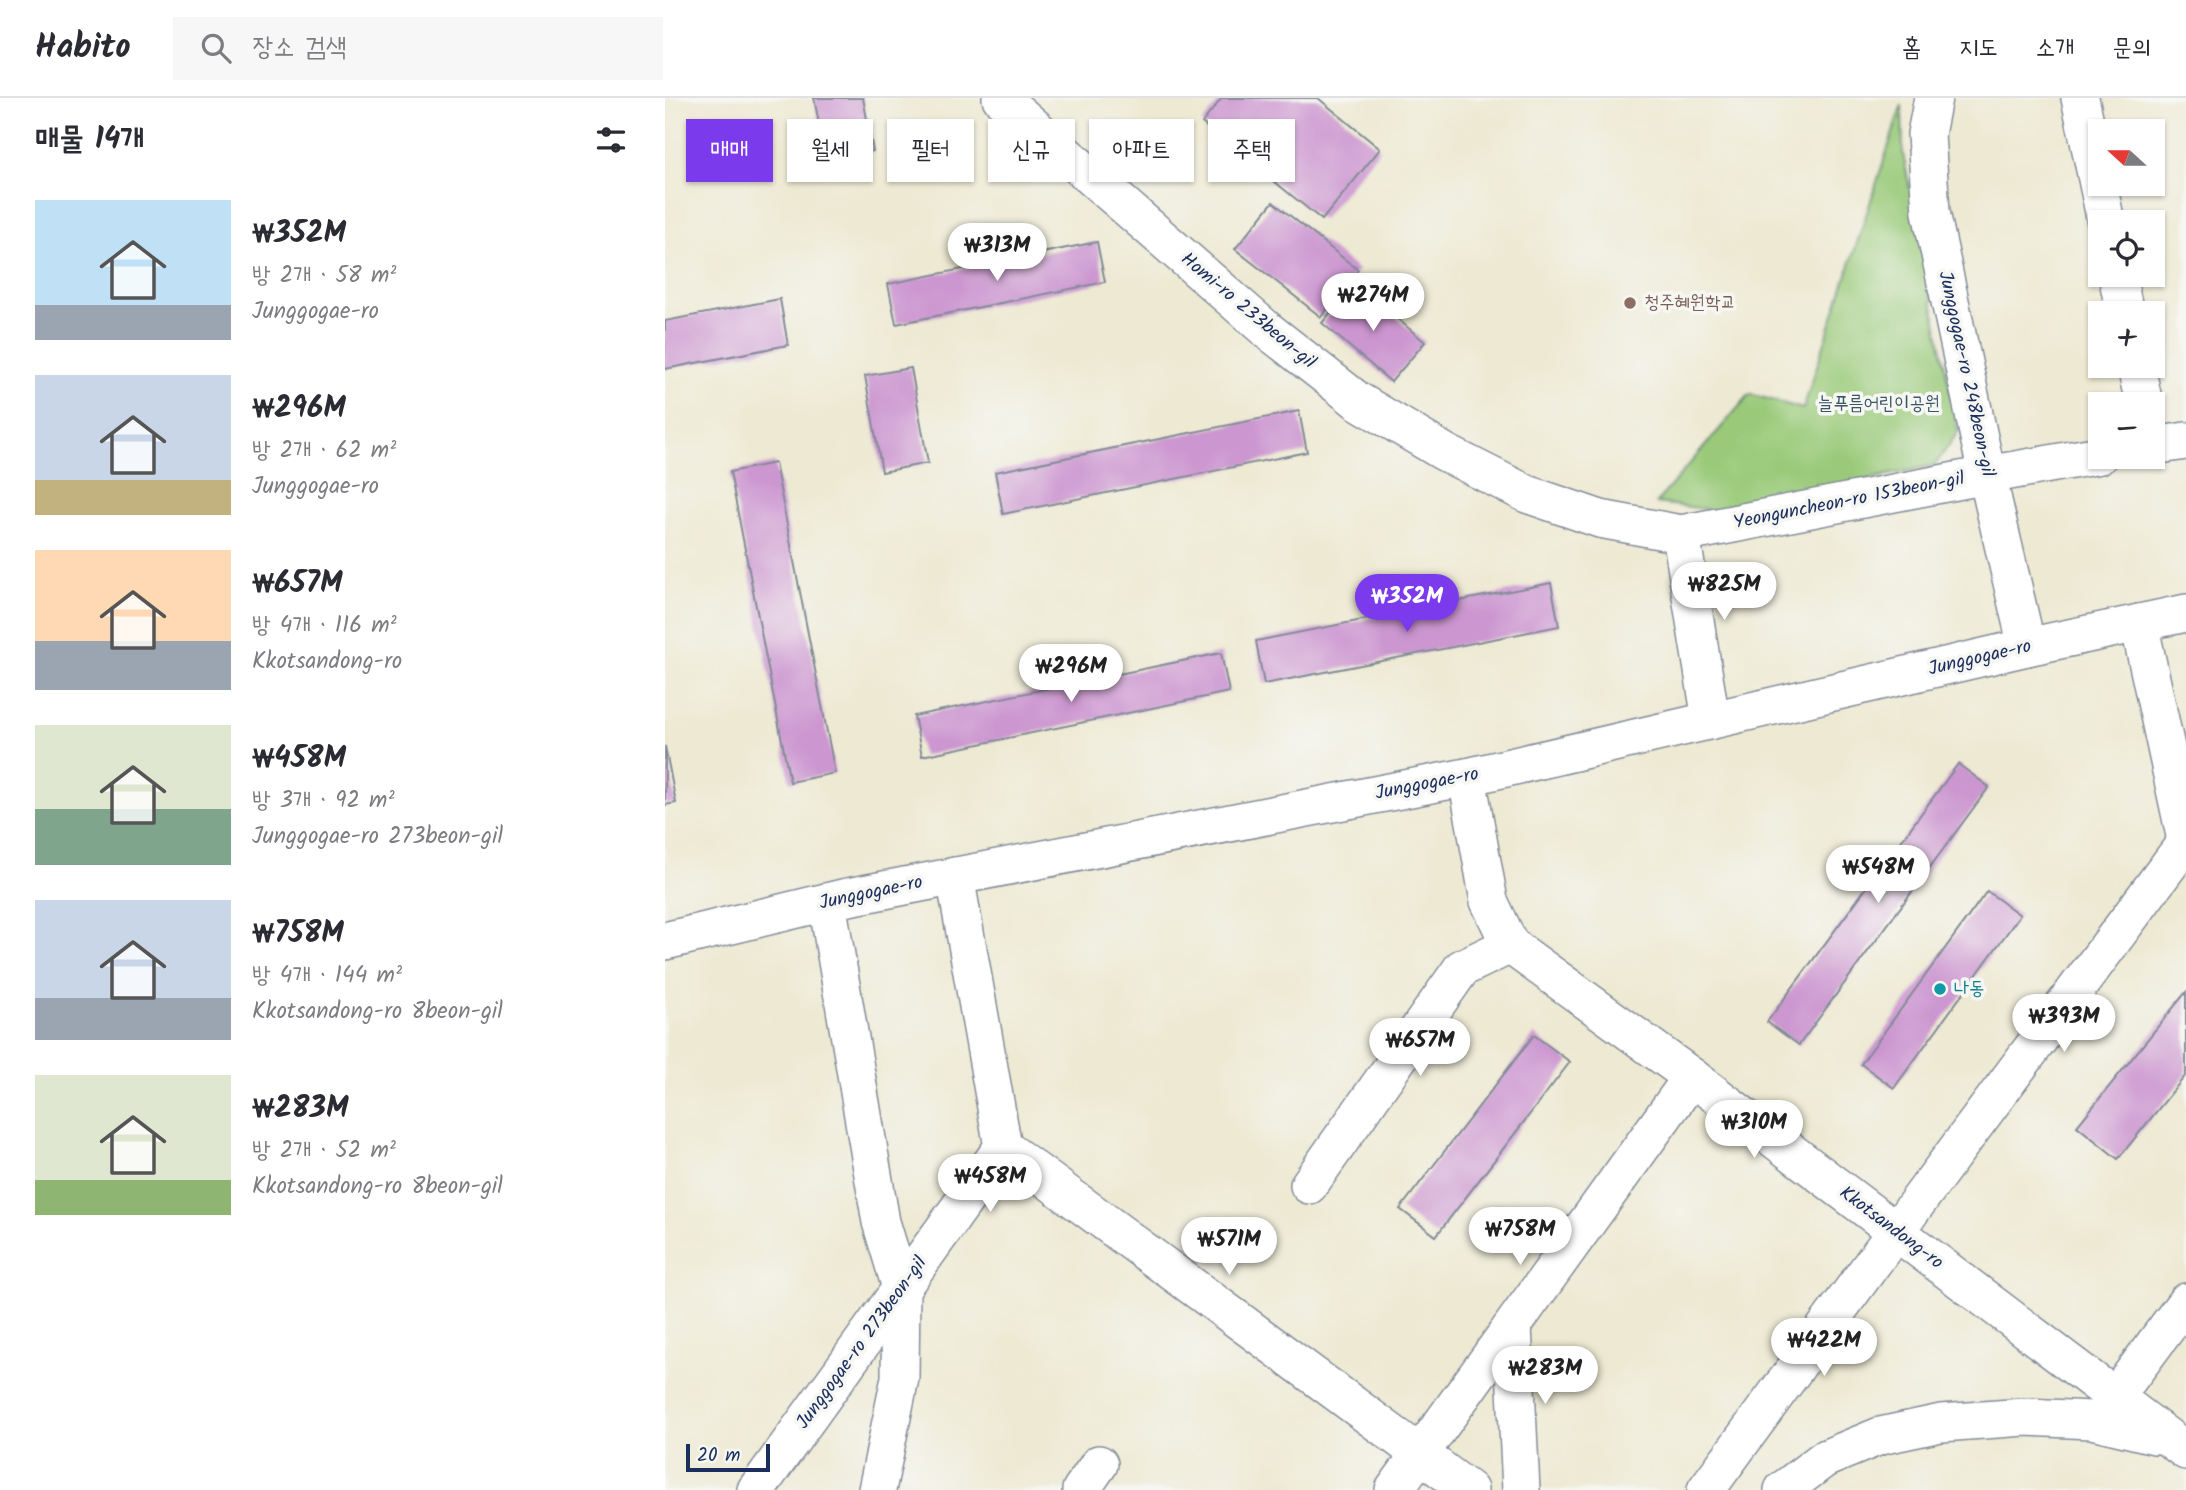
<!DOCTYPE html>
<html lang="ko">
<head>
<meta charset="utf-8">
<style>
  :root { --surface:#fff; --page:#f7f7f7; --text:#2b2b33; --muted:#7c7c81; --line:#e1e1e2; --accent:#7c3aed }
  body { margin:0; font-family:Kalam,"Poor Story",sans-serif; background:var(--page); color:var(--text); height:100vh; display:flex; flex-direction:column; font-size:26px; white-space:nowrap }
  * { box-sizing:border-box; margin:0 }
  p { font-size:23px; color:var(--muted) }
  .icon { flex:none; width:38px; height:38px; fill:none; stroke:currentColor; stroke-width:2; stroke-linecap:round; stroke-linejoin:round }
  .map { position:relative; flex:1; overflow:hidden }
  .panel { display:flex; flex-direction:column; background:var(--surface); width:665px }
  .panel>* { flex:none }
  .guide { position:absolute; left:21px; top:21px; width:665px; height:63px; display:flex; gap:14px }
  .needle { width:46px; rotate:291deg }
  .buttons { position:absolute; left:1423px; top:21px; display:grid; gap:14px }
  .buttons a { display:grid; place-items:center; width:77px; height:77px; border-radius:0px; background:var(--surface); box-shadow:0 2px 5px #0004; font-size:35px }
  .scale { position:absolute; left:21px; bottom:18px; width:84px; box-sizing:border-box; padding-left:7px; border:4px solid #1b2f5e; border-top:0; font-size:19px; line-height:24px; white-space:nowrap; color:#1b2f5e; -webkit-text-stroke:5px #f6f6f2; paint-order:stroke }
  .price { position:absolute; translate:-50% -60px; padding:0 16px; border-radius:24px; background:#fff; color:#222; font-size:23px; line-height:46px; filter:drop-shadow(0 2px 4px #0008) }
  .price::after { content:''; position:absolute; left:50%; top:42px; width:21px; height:16px; margin-left:-10px; background:inherit; clip-path:polygon(0 0,100% 0,50% 100%) }
  .price.active { background:var(--accent); color:#fff }
  ul { padding:0; list-style:none }
  li { display:flex; align-items:center; gap:21px; height:175px; padding:0 35px }
  li span { display:grid; place-items:center; flex:none; width:196px; height:140px; border-radius:0px; color:#555 }
  li>.icon { margin-inline-start:auto }
  span .icon { width:84px; height:84px; fill:#fffc; stroke-width:1 }
  li b { font-size:30px }
  h2 { display:flex; justify-content:space-between; align-items:center; height:84px; padding:0 35px; font-size:30px }
  .tag { padding:0 24px; border-radius:0px; background:var(--surface); box-shadow:0 2px 5px #0004; font-size:24px; line-height:63px }
  .tag.active { background:var(--accent); color:#fff }
  header { display:flex; align-items:center; gap:42px; box-sizing:border-box; height:98px; padding:0 35px; background:var(--surface); border-bottom:2px solid var(--line) }
  header strong { font-size:33px }
  nav { display:flex; gap:38px; margin-inline-start:auto; font-size:24px }
  .search { width:490px; height:63px; background:var(--page); display:flex; align-items:center; gap:18px; box-sizing:border-box; padding:0 24px; border-radius:0px; color:var(--muted); font-size:26px }
  main { display:flex; flex:1; min-height:0 }
  .map>svg:first-child { display:block }
</style>
</head>
<body>
<header>
<strong>Habito</strong>
<div class="search"><svg class="icon" aria-label="search" viewBox="0 0 24 24"><circle cx="10" cy="10" r="6"/><path d="M15 15l6 6"/></svg>장소 검색</div>
<nav><a>홈</a><a>지도</a><a>소개</a><a>문의</a></nav>
</header>
<main>
<section class="panel">
<h2>매물 14개<svg class="icon" aria-label="filters" viewBox="0 0 24 24"><path d="M4 7h16M4 17h16"/><circle cx="9" cy="7" r="2"/><circle cx="15" cy="17" r="2"/></svg></h2>
<ul>
<li><span style="background:linear-gradient(#bfe0f5 75%,#9aa5b1 0)"><svg class="icon" aria-label="home" viewBox="0 0 24 24"><path d="M3 11l9-7 9 7M6 9v11h12V9"/></svg></span><div><b>₩352M</b><p>방 2개 · 58 m²</p><p>Junggogae-ro</p></div></li>
<li><span style="background:linear-gradient(#c9d6e8 75%,#c2b280 0)"><svg class="icon" aria-label="home" viewBox="0 0 24 24"><path d="M3 11l9-7 9 7M6 9v11h12V9"/></svg></span><div><b>₩296M</b><p>방 2개 · 62 m²</p><p>Junggogae-ro</p></div></li>
<li><span style="background:linear-gradient(#ffd9b3 65%,#9aa5b1 0)"><svg class="icon" aria-label="home" viewBox="0 0 24 24"><path d="M3 11l9-7 9 7M6 9v11h12V9"/></svg></span><div><b>₩657M</b><p>방 4개 · 116 m²</p><p>Kkotsandong-ro</p></div></li>
<li><span style="background:linear-gradient(#dfe7d0 60%,#7fa58c 0)"><svg class="icon" aria-label="home" viewBox="0 0 24 24"><path d="M3 11l9-7 9 7M6 9v11h12V9"/></svg></span><div><b>₩458M</b><p>방 3개 · 92 m²</p><p>Junggogae-ro 273beon-gil</p></div></li>
<li><span style="background:linear-gradient(#c9d6e8 70%,#9aa5b1 0)"><svg class="icon" aria-label="home" viewBox="0 0 24 24"><path d="M3 11l9-7 9 7M6 9v11h12V9"/></svg></span><div><b>₩758M</b><p>방 4개 · 144 m²</p><p>Kkotsandong-ro 8beon-gil</p></div></li>
<li><span style="background:linear-gradient(#dfe7d0 75%,#8fb573 0)"><svg class="icon" aria-label="home" viewBox="0 0 24 24"><path d="M3 11l9-7 9 7M6 9v11h12V9"/></svg></span><div><b>₩283M</b><p>방 2개 · 52 m²</p><p>Kkotsandong-ro 8beon-gil</p></div></li>
</ul>
</section>
<div class="map">
<svg width="1521" height="1392" viewBox="0 0 1521 1392">
  <rect width="100%" height="100%" fill="#f6f6f2"/>
  <filter id="ink" filterUnits="userSpaceOnUse"><feTurbulence type="fractalNoise" baseFrequency=".0143" numOctaves="2"/><feDisplacementMap in="SourceGraphic" scale="14" xChannelSelector="R" yChannelSelector="G"/><feConvolveMatrix kernelMatrix="1 2 1 2 8 2 1 2 1" color-interpolation-filters="sRGB"/></filter>
  <filter id="wash" filterUnits="userSpaceOnUse"><feTurbulence type="fractalNoise" baseFrequency=".00686" numOctaves="4" result="noise"/><feDisplacementMap in="SourceGraphic" scale="28" xChannelSelector="R" yChannelSelector="G"/><feGaussianBlur stdDeviation="1.57" result="paint"/><feColorMatrix in="noise" values="0 0 0 0 0 0 0 0 0 0 0 0 0 0 0 0 0 1.4 0 .05"/><feComposite in="paint" operator="in"/></filter>
  <g filter="url(#wash)">
    <rect width="100%" height="100%" fill="#ede9d2"/>
    <path fill="#9aca79" stroke="#5a7c6c" stroke-width="2" d="M1237,7L1238,56L1293,334L1270,367L1056,413L991,405L1085,296L1138,311Z"/>
    <g id="blocks">
      <g fill="#cc96d0">
        <path d="M149,0H198L208,53L161,62Z"/>
        <path d="M557,0H653L715,51L657,122L537,25Z"/>
        <path d="M608,104L693,172L656,219L570,151Z"/>
        <path d="M432,144L440,184L231,226L223,186Z"/>
        <path d="M690,185L760,244L726,284L657,225Z"/>
        <path d="M115,201L123,247L0,271V223Z"/>
        <path d="M246,270L263,365L217,374L200,278Z"/>
        <path d="M634,313L642,354L338,416L330,374Z"/>
        <path d="M110,365L170,675L125,684L65,374Z"/>
        <path d="M886,485L894,528L599,586L591,543Z"/>
        <path d="M556,555L564,594L257,658L249,618Z"/>
        <path d="M0,648L11,705L0,707Z"/>
        <path d="M1293,666L1324,689L1134,947L1102,924Z"/>
        <path d="M1322,793L1355,817L1229,990L1196,966Z"/>
        <path d="M1521,894V977L1453,1061L1412,1028Z"/>
        <path d="M869,937L905,964L771,1138L735,1111Z"/>
      </g>
    </g>
  </g>
  <g filter="url(#ink)">
    <use href="#blocks" fill-opacity="0" stroke="#848c98" stroke-width="2"/>
    <g fill="none" stroke-linecap="round" stroke-linejoin="round">
      <g stroke="#848c98" stroke-width="40">
        <g id="minor">
          <path d="M336,0L601,231L693,303L779,354L862,396L935,421L1016,436L1322,377L1435,357"/>
          <path d="M1268,0L1261,36L1266,114L1322,377L1362,549"/>
          <path d="M1415,0L1441,124"/>
          <path d="M1452,177L1460,215"/>
          <path d="M1471,268L1479,306"/>
          <path d="M1488,348L1521,343"/>
          <path d="M1016,436L1046,622"/>
          <path d="M1474,525L1521,742"/>
          <path d="M802,679L824,803L845,847L1027,979L1521,1353"/>
          <path d="M162,804L216,1124L236,1190L235,1280L212,1392"/>
          <path d="M0,843L178,800L802,679L1362,549L1521,515"/>
          <path d="M338,1049L804,1392"/>
          <path d="M644,1087L797,870L845,847"/>
          <path d="M848,1228L856,1392"/>
          <path d="M1450,1299L1521,1204"/>
          <path d="M91,1392L338,1049L290,778"/>
          <path d="M416,1392L434,1366"/>
          <path d="M729,1392L1027,979"/>
          <path d="M1041,1392L1231,1133L1521,744"/>
          <path d="M1118,1392L1159,1361L1215,1338L1276,1325L1360,1319L1427,1322L1490,1337"/>
        </g>
      </g>
      <use href="#minor" stroke="#fff" stroke-width="37"/>
    </g>
  </g>
  <circle fill="#8d6e63" stroke="#f6f6f2" stroke-width="2.5" cx="965" cy="205" r="7"/>
  <circle fill="#0f9aa8" stroke="#f6f6f2" stroke-width="2.5" cx="1275" cy="891" r="7"/>
  <g text-anchor="middle" dominant-baseline="central" stroke-width="7" stroke-linejoin="round" paint-order="stroke">
    <g font-size="19" fill="#785e54" stroke="#f6f6f2" text-anchor="start">
      <text x="979" y="205">청주혜원학교</text>
    </g>
    <g font-size="19" fill="#1b2f5e" stroke="#f6f6f2">
      <text transform="translate(583 213) rotate(40)">Homi-ro 233beon-gil</text>
      <text transform="translate(1301 276) rotate(78)">Junggogae-ro 248beon-gil</text>
      <text transform="translate(1184 403) rotate(-11)">Yeonguncheon-ro 153beon-gil</text>
      <text transform="translate(1315 560) rotate(-13)">Junggogae-ro</text>
      <text transform="translate(762 686) rotate(-11)">Junggogae-ro</text>
      <text transform="translate(206 795) rotate(-12)">Junggogae-ro</text>
      <text transform="translate(1226 1130) rotate(37)">Kkotsandong-ro</text>
      <text transform="translate(197 1245) rotate(-54)">Junggogae-ro 273beon-gil</text>
    </g>
    <g font-size="19" fill="#3b5665" stroke="#f6f6f2">
      <text x="1214" y="306">늘푸름어린이공원</text>
    </g>
    <g font-size="19" fill="#0d838f" stroke="#f6f6f2" text-anchor="start">
      <text x="1289" y="891">나동</text>
    </g>
  </g>
</svg>
<div class="buttons">
<a><svg class="needle" viewBox="-14 -14 28 28"><path d="M0-13l5 13h-10z" fill="#e53935"/><path d="M0 13l5-13h-10z" fill="#7c7c81"/></svg></a>
<a><svg class="icon" aria-label="locate" viewBox="0 0 24 24"><circle cx="12" cy="12" r="6"/><path d="M12 2v4M12 18v4M2 12h4M18 12h4"/></svg></a>
<a>+</a>
<a>−</a>
</div>
<div class="scale">20 m</div>
<b class="price" style="left:332px;top:185px">₩313M</b>
<b class="price" style="left:708px;top:235px">₩274M</b>
<b class="price" style="left:1059px;top:524px">₩825M</b>
<b class="price active" style="left:742px;top:536px">₩352M</b>
<b class="price" style="left:406px;top:606px">₩296M</b>
<b class="price" style="left:1213px;top:807px">₩548M</b>
<b class="price" style="left:1399px;top:956px">₩393M</b>
<b class="price" style="left:755px;top:980px">₩657M</b>
<b class="price" style="left:1089px;top:1062px">₩310M</b>
<b class="price" style="left:325px;top:1116px">₩458M</b>
<b class="price" style="left:855px;top:1169px">₩758M</b>
<b class="price" style="left:564px;top:1179px">₩571M</b>
<b class="price" style="left:1159px;top:1280px">₩422M</b>
<b class="price" style="left:880px;top:1308px">₩283M</b>
<div class="guide">
<a class="tag active">매매</a>
<a class="tag">월세</a>
<a class="tag">필터</a>
<a class="tag">신규</a>
<a class="tag">아파트</a>
<a class="tag">주택</a>
</div>
</div>
</main>
</body>
</html>
